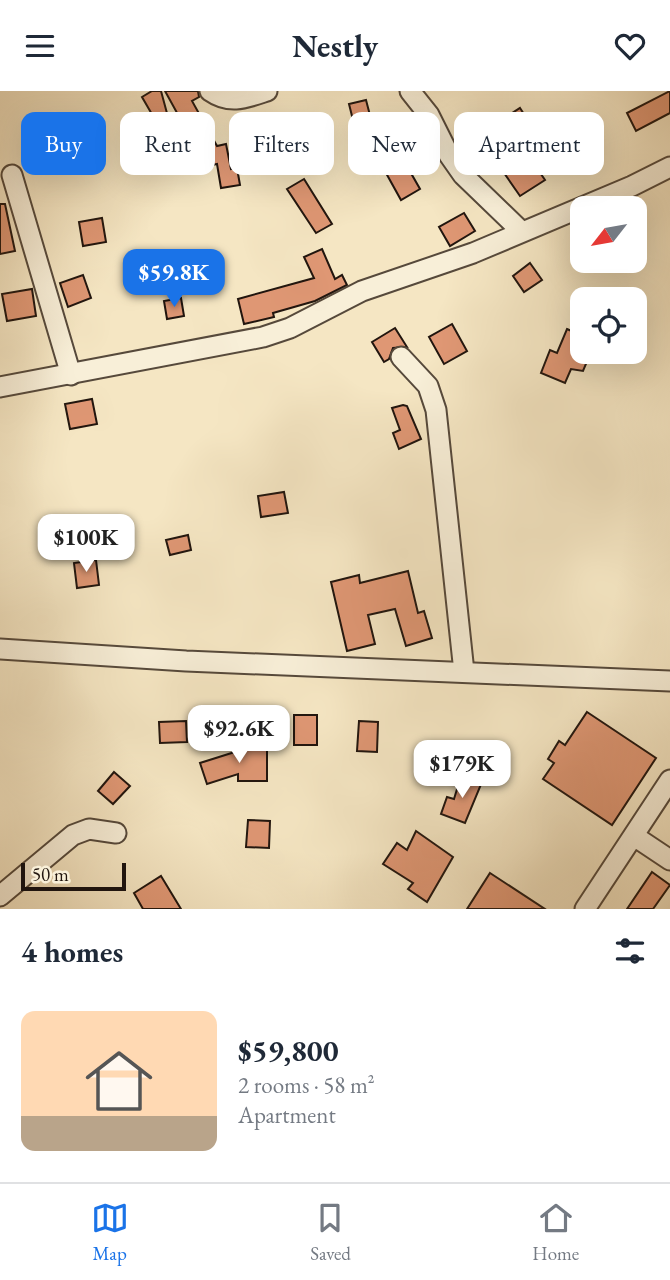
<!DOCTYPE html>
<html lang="en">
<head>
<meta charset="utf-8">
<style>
  :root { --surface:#fff; --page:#f6f6f7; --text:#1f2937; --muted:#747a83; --line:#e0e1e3; --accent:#1a73e8 }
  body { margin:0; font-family:"EB Garamond",serif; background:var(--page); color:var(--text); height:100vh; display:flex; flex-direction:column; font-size:26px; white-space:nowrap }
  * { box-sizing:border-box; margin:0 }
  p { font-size:23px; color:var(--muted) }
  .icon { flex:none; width:38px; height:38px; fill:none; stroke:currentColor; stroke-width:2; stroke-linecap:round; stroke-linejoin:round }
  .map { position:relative; height:818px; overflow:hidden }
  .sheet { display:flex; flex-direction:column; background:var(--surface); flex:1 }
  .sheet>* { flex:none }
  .guide { position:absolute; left:21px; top:21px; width:628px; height:63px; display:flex; gap:14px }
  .needle { width:46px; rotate:239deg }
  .tools { position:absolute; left:570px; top:105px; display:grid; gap:14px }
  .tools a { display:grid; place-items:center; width:77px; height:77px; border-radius:14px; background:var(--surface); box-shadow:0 7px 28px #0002; font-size:35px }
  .scale { position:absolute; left:21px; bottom:18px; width:105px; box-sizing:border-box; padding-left:7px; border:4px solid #21150e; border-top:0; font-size:19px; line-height:24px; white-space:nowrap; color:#21150e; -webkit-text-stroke:5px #f8efd8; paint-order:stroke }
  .price { position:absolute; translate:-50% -60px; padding:0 16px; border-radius:14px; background:#fff; color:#222; font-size:23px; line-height:46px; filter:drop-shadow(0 2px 4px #0008) }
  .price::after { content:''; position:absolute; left:50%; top:42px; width:21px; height:16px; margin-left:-10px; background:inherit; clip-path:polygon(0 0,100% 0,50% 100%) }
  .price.selected { background:var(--accent); color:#fff }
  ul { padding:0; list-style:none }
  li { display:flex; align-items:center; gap:21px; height:175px; padding:0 21px }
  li+li { border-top:2px solid var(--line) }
  li span { display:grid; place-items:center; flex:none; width:196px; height:140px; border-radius:14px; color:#555 }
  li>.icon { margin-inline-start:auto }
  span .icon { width:84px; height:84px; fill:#fffc; stroke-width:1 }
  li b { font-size:30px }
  h2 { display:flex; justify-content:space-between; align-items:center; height:84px; padding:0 21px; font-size:30px }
  .tag { padding:0 24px; border-radius:14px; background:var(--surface); box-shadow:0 7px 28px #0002; font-size:24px; line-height:63px }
  .tag.selected { background:var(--accent); color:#fff }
  header { display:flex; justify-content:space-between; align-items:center; height:91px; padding:0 21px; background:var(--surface); font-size:32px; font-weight:700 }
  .tab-bar { display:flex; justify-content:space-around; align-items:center; height:98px; border-top:2px solid var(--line); background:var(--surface); font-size:19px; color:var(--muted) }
  .tab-bar a { display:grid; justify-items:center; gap:4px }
  .tab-bar .selected { color:var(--accent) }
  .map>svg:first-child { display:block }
</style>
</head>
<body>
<header><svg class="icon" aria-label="menu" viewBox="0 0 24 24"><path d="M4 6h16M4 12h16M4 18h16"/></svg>Nestly<svg class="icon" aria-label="heart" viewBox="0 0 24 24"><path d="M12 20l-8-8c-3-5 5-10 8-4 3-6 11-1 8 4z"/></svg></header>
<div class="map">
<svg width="670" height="818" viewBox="0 0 670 818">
  <rect width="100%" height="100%" fill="#f5e6c3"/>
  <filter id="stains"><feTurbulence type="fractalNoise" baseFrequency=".00286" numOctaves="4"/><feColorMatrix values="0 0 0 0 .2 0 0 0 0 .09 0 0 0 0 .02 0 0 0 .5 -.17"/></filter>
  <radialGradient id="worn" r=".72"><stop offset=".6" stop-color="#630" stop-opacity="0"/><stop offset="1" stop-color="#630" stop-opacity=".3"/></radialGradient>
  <g fill="#df9774" stroke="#21150e" stroke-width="2">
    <path d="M152,0H161L168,26L157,32L142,6Z"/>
    <path d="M165,0H198L199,6L192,10L217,55L226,53L231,78L237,77L240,94L221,97L217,73L207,75L200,47L193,51Z"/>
    <path d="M670,0V22L636,40L627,22Z"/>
    <path d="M366,9L372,32L395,70L399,73L404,70L420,98L401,109L376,64L372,67L356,41L349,13Z"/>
    <path d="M520,17L529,31L509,45L500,30Z"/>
    <path d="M290,27L313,29L310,58L288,57Z"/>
    <path d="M486,31L495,44L468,63L459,49Z"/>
    <path d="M175,53L180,74L164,78L159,57Z"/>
    <path d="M523,64L529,73L532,70L545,89L520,105L502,79Z"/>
    <path d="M304,88L332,133L316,142L287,98Z"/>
    <path d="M0,113H5L15,160L0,163Z"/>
    <path d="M464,122L475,140L450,155L439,136Z"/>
    <path d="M102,127L106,151L83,155L79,131Z"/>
    <path d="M322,158L335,188L342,184L347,194L315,210L273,222L274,226L244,233L238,208L314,187L304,166Z"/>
    <path d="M530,172L542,189L524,201L513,185Z"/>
    <path d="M83,184L91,207L68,216L60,192Z"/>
    <path d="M32,198L36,225L7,230L2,203Z"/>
    <path d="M181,207L184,225L167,228L164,210Z"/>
    <path d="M452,233L467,260L444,273L429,246Z"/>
    <path d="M395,237L407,256L393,257L389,268L384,271L372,251Z"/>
    <path d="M567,238L583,245L576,261H591L583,280L571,278L565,292L541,282L550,259L557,262Z"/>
    <path d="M92,308L97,333L70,338L65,313Z"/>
    <path d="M403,314L407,315L421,348L399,358L393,342L400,339L392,317Z"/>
    <path d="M284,401L288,422L261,426L258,405Z"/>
    <path d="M188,444L191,459L170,464L166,449Z"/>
    <path d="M96,469L99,494L77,497L74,472Z"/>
    <path d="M408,480L418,522L424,520L432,547L406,555L395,518L368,524L375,553L347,560L331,491L359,484L360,492Z"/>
    <path d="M587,621L656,667L612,734L543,688L554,672L548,668L559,650L565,654Z"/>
    <rect x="294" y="624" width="23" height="30"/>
    <path d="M186,630L187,651L160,652L159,631Z"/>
    <path d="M359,630L378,631L377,661L357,660Z"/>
    <path d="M238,654H267V690H238V683L207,693L200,672L238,660Z"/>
    <path d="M114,681L130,695L113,713L98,700Z"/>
    <path d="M461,685L482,691L465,732L441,723L447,706L454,708Z"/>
    <path d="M248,729L270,730L269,757L246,756Z"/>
    <path d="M416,740L453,766L427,811L408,798L413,792L383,773L397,752L407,759Z"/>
    <path d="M652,781L670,794L653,818H627Z"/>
    <path d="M490,782L545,818H467Z"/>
    <path d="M161,785L181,818H143L134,802Z"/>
  </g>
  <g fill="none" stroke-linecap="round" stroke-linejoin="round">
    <g stroke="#56493b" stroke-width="23">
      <g id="minor">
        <path d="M210,0C230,14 246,7 267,0"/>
        <path d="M410,0L429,24L449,64L463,84L521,140"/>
        <path d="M12,84L71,284"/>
        <path d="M401,266L428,295L436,319L464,581"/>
        <path d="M0,296L263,246L290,237L362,200L473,162L632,95L670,76"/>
        <path d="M0,558L186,570L670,590"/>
        <path d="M634,745L670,769"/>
        <path d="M0,805L73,744L89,738L116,742"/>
        <path d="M585,818L670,689"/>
      </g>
    </g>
    <use href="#minor" stroke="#f8efd8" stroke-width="19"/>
  </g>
  <rect width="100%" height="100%" filter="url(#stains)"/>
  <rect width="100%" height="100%" fill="url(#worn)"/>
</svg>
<div class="tools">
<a><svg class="needle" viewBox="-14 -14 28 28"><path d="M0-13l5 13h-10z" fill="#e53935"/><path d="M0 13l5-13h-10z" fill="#747a83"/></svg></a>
<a><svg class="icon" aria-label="locate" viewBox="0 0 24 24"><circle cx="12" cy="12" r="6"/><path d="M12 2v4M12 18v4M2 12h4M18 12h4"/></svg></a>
</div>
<div class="scale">50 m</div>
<b class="price selected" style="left:174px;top:218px">$59.8K</b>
<b class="price" style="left:86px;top:483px">$100K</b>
<b class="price" style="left:239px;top:674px">$92.6K</b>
<b class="price" style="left:462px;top:709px">$179K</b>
<div class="guide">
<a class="tag selected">Buy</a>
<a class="tag">Rent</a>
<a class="tag">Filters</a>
<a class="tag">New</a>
<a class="tag">Apartment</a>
</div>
</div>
<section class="sheet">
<h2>4 homes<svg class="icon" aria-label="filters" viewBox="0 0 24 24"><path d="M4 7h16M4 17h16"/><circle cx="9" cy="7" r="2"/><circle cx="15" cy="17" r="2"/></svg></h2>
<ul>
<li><span style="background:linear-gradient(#ffd9b3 75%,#b9a48a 0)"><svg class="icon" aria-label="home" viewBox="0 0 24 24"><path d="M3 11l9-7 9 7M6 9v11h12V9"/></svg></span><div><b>$59,800</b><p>2 rooms · 58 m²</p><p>Apartment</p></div></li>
</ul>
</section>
<nav class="tab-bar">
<a class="selected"><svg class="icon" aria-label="map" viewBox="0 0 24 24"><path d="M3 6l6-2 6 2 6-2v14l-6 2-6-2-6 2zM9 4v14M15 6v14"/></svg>Map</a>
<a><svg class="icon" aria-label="saved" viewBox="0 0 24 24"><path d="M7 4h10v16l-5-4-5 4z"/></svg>Saved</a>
<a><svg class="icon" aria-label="home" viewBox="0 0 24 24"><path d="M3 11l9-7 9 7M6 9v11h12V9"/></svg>Home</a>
</nav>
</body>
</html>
